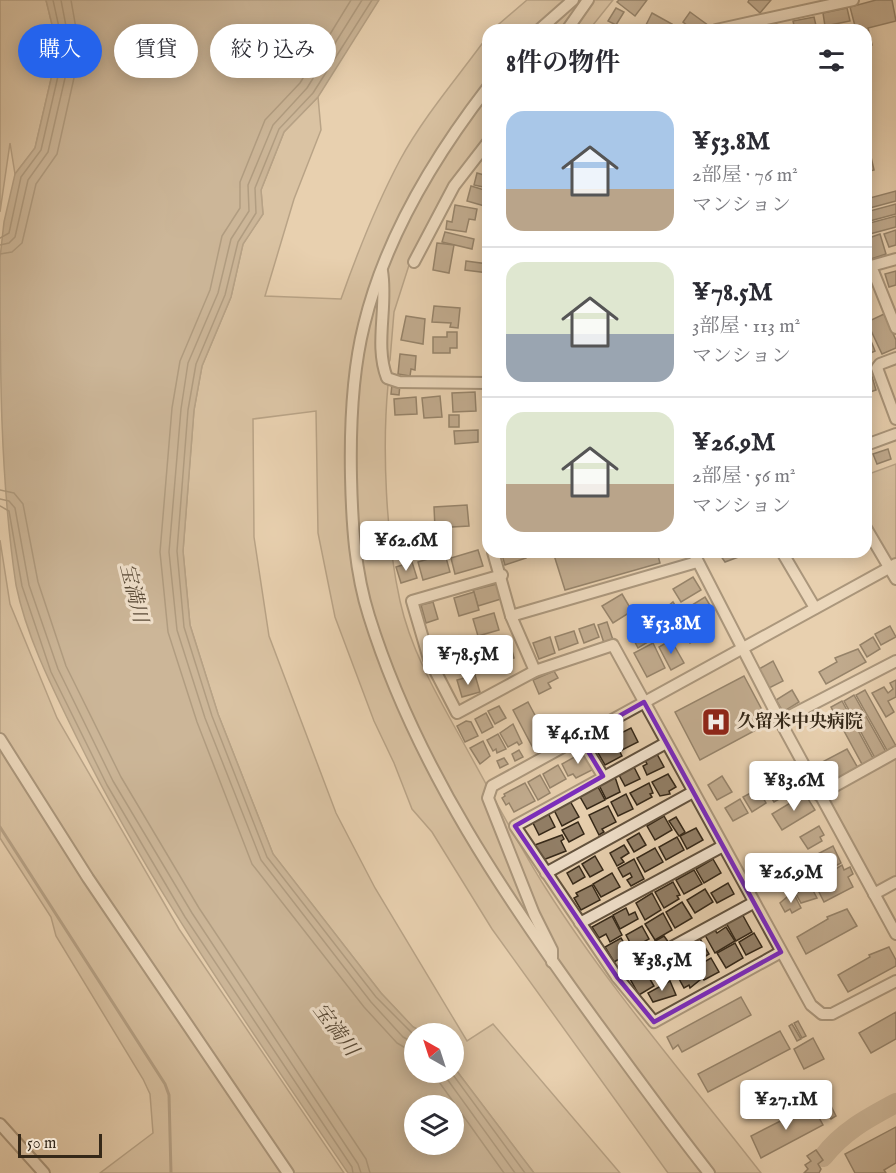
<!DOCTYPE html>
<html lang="ja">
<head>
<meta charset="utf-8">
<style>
  :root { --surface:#fff; --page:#f2f2f3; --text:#2b2b33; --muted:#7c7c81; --line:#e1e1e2; --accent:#2563eb }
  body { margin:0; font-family:"IM FELL English","Noto Serif JP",serif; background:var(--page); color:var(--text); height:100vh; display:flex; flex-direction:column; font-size:22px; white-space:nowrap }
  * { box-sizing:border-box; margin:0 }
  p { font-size:20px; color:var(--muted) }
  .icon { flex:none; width:33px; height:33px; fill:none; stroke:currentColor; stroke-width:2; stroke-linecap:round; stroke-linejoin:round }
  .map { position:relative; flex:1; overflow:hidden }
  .side { position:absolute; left:482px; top:24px; width:390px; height:534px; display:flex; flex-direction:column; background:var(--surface); border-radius:18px; box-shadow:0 3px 15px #0003 }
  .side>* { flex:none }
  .hud { position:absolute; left:18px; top:24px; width:374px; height:54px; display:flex; gap:12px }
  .needle { width:39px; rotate:321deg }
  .controls { position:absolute; left:404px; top:1023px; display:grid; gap:12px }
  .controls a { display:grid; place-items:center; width:60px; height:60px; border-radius:50%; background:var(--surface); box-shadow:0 3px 15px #0003; font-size:30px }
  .scale { position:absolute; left:18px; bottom:15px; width:84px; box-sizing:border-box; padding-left:6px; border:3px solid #352818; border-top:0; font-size:16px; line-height:21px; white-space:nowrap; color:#352818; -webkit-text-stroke:4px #f0e0cb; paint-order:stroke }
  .price { position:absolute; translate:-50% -51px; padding:0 14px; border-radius:6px; background:#fff; color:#222; font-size:20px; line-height:39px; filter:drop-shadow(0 2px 3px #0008) }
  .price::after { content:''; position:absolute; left:50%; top:36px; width:18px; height:14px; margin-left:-9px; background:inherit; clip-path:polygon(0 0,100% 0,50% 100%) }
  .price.current { background:var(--accent); color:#fff }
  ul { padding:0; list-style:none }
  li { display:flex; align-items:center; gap:18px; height:150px; padding:0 24px }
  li+li { border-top:2px solid var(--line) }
  li span { display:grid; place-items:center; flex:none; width:168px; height:120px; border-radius:18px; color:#555 }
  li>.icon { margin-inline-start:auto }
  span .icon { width:72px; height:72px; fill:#fffc; stroke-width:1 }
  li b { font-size:26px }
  h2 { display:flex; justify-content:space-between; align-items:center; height:72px; padding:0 24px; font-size:26px }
  .pill { padding:0 21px; border-radius:27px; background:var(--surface); box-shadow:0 3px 15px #0003; font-size:21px; line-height:54px }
  .pill.current { background:var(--accent); color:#fff }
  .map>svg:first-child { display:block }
</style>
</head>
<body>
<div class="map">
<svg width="896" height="1173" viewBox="0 0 896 1173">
  <rect width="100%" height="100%" fill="#e8d0af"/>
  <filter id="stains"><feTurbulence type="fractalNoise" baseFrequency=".00333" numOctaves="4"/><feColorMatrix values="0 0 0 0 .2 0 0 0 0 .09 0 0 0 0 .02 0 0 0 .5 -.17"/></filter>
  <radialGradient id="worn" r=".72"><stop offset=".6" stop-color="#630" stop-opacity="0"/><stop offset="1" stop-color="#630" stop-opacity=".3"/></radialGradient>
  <g fill="#cab395" stroke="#806e56" stroke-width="1.5">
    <path d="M0,0H46L58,49L35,148L15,174L10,143L0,212Z"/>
    <path d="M527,0H613L589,30H492Z"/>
    <path d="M487,37V133L451,184L410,262L394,312L390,360L382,377L388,385C382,449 386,538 400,601C412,656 443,705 469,753C494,798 518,844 545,887C609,988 688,1079 761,1173H668L492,929L432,832L412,809L394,763L374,721L335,617L318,533L316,411L253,419L254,537L269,636L336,813L375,888L467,1041L493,1024L620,1173H534L453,1066V1034L425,1033L413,1027L381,993L273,854L218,714L190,625L183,551L194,410L202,366L231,297L243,244L263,214L261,190L284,132L318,97L321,130L294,199L265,296L341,299C358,251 376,205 400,160C424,116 458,77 487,37Z"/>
    <path d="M896,464V560L890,563L866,519V475Z"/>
    <path d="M0,540L10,604L57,718L179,929L344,1173H100L153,1133L150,1094L143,1079L56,936L51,917L0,838Z"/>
    <path d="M896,755V878L874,891L822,796Z"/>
  </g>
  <path fill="#ab977c" stroke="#7c6b54" stroke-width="1.5" fill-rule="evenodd" d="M46,0H379L318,97L284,132L261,190L263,214L243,244L231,297L202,366L194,410L183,551L190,625L218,714L273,854L381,993L413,1027L425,1033L414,1034V1072H453V1066L534,1173H348C253,1033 153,892 78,740C54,691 27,639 16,585C0,478 0,367 0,258L4,222L15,174L35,148L58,49ZM414,1106H453V1144H414Z"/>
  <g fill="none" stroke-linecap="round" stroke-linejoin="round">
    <g stroke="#70604a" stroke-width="1.5">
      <path d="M351,0L300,83L265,120L240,182V208L222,236L210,290L180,361L172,408L160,552L168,632L197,722L252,864L364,1007L397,1043L414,1053"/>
      <path d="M362,0L307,88L273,125L248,185L249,211L231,239L218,293L188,363L181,409L169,552L177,630L205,718L261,860L371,1002L403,1037L414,1043"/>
      <path d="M372,0L313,93L279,129L255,188L256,213L238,242L225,295L196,364L188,410L177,551L184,627L212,716L267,857L376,997L414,1035"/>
      <path d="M0,238L9,233L21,177L41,150L64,50L53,0"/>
      <path d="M0,245L9,243L15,237L28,180L48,152L71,52L61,0"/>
      <path d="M0,254L12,252L22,243L36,184L57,154L80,51L71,0"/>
      <path d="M0,490L14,493L23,504L38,582L66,666L121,777L199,908L366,1159L370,1173"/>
      <path d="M0,499L9,501L15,508L29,585L58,669L113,781L192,913L358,1164L361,1173"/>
      <path d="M0,506L9,511L22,586L51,672L107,785L185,917L352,1167L353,1173"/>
      <path d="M432,1072L504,1173"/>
      <path d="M442,1072L515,1173"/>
      <path d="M451,1072L525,1173"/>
    </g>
    <path stroke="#7c6b54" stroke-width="3" d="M0,827L165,1084L169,1095L171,1173"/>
    <path stroke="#ab977c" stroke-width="20" d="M823,1157C843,1131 868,1118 896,1103"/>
  </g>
  <g fill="#927f67" stroke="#352818" stroke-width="1.5">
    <path d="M619,0H647L635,16L617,2Z"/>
    <path d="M749,0H771L760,13L748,2Z"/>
    <path d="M876,0H892L896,21L868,28L872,45L866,47V30H856L850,7Z"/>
    <path d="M616,8L624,12L616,25L608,21Z"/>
    <path d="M847,8L850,21L825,26L823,13Z"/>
    <path d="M690,12L709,26L693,30L683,22Z"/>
    <path d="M652,13L672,24L668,30H654L646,25Z"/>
    <path d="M814,17L817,30H795L793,21Z"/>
    <path d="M776,22L779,30H760L759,28Z"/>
    <path d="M871,157L874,170L866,172V159Z"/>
    <path d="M477,173L488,176V188L474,185Z"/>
    <path d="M471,186L488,191V207L467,201Z"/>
    <path d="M896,191V201L866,209V199Z"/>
    <path d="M896,204V214L866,222V212Z"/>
    <path d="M455,205L477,209L475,220L469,219L466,232L446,229L447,221L452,222Z"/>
    <path d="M896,216V227L866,235V224Z"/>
    <path d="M896,230V245L889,247L884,234Z"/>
    <path d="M445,232L474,239L472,249L442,242Z"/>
    <path d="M880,234L886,254L868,260L866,239Z"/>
    <path d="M437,243L454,245L449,273L433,270Z"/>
    <path d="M466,261L488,264V273L465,270Z"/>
    <path d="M896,271V285L889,287L885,274Z"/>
    <path d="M434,306L460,308L458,328L450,327L451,323L432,322Z"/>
    <path d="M884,314L896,340V348L882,354L867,322Z"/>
    <path d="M406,316L425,319L423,344L401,340Z"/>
    <path d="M866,328L875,351L866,355Z"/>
    <path d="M447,332H457V348H450V353H433V337H447Z"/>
    <path d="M400,354L416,356L415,370L411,369L410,376L398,374Z"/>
    <path d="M871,373L876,390L867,393L866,374Z"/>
    <path d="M392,384H400L399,395L391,394Z"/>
    <path d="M475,392L476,411L453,412L452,393Z"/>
    <path d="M440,396L442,417L424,418L422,398Z"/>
    <path d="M416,397L417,414L395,415L394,399Z"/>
    <rect x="449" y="415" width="10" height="12"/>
    <path d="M478,430V442L455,444L454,431Z"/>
    <path d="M888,449L891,459L877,464L873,454Z"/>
    <path d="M467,505L469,526L435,528L434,507Z"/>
    <path d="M478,550L483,566L455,574L451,558Z"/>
    <path d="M513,552H524L526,558L505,565L502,555Z"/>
    <path d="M553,552H657L660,563L565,590Z"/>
    <path d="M718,552H739L741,556L725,562Z"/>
    <path d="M445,554L450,572L423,580L418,562Z"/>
    <path d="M412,562L417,578L401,583L396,567Z"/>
    <path d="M693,577L701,590L681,602L673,589Z"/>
    <path d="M497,584L501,599L478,606L473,590Z"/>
    <path d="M474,592L479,610L459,616L454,598Z"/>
    <path d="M622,594L632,611L613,623L602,606Z"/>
    <path d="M705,597L711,607L689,619L684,610Z"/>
    <path d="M433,602L438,619L426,623L421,605Z"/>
    <path d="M673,602L687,624L675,632L660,613Z"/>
    <path d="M494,613L499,630L478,636L473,619Z"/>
    <path d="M656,613L666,631L638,648L628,629Z"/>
    <path d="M607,622L613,640L604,643L598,625Z"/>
    <path d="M594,624L599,637L584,643L579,629Z"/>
    <path d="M890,626L896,637L881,645L875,634Z"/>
    <path d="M697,627L702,636L690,643L684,634Z"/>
    <path d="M574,631L578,643L559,650L555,637Z"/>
    <path d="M550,637L555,653L539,659L533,643Z"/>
    <path d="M873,637L880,649L867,657L860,645Z"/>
    <path d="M671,640L684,663L671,670L659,647Z"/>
    <path d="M477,642L482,658L439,671L434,655Z"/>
    <path d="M510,643L514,658L490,664L486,650Z"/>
    <path d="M653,643L665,668L647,677L634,653Z"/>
    <path d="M858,649L866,662L826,684L819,672L837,662L835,658Z"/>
    <path d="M773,661L783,681L769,688L759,669Z"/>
    <path d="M554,671L558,678L548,683L551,688L539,694L533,680Z"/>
    <path d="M475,675L480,692L462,697L457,680Z"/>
    <path d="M744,676L769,723L700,760L675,712Z"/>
    <path d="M896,680V697L888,701L894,712L886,717L872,693L884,687L888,693L893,689L890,683Z"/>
    <path d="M792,690L799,702L783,712L776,700Z"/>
    <path d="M865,690L896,746L888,752L856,695Z"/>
    <path d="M854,695L886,752L875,758L844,701Z"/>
    <path d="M842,701L874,760L863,766L831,707Z"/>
    <path d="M528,702L548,740L533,748L513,710Z"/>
    <path d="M499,706L506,718L495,724L488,711Z"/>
    <path d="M486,713L493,727L482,733L475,719Z"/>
    <path d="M466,721L471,722L478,736L465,742L457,726Z"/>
    <path d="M513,724L522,743L519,745L517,742L508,747L500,733Z"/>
    <path d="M631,728L638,742L622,750L615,736Z"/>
    <path d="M498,734L506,749L497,753L496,749L493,751L487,740Z"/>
    <path d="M483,741L490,756L480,764L470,748Z"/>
    <path d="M614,741L622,756L605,765L597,751Z"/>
    <path d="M847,749L858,768L822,788L811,768Z"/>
    <path d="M519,750L523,757L515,761L512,754Z"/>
    <path d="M585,751L594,769L576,778L573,774L568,776L562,764Z"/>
    <path d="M657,754L664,767L647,775L643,766L647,764L645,760Z"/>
    <path d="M504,758L508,764L500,768L497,761Z"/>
    <path d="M558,765L566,779L550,788L543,774Z"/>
    <path d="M634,767L640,779L625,786L619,775Z"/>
    <path d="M668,774L676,787L669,791L670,794L660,796L652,782Z"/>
    <path d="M540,775L550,793L538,800L528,782Z"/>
    <path d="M722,776L732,792L717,800L708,785Z"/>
    <path d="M615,777L620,792L606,799L599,785Z"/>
    <path d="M525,783L535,801L514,812L509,803L506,805L502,798L505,796L504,794Z"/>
    <path d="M649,783L653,793L650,794L652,797L637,805L630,793Z"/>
    <path d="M781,783L788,794L774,802L767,791Z"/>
    <path d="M597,785L605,800L587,809L579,795Z"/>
    <path d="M758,789L766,803L752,812L743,797Z"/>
    <path d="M626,794L633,809L618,816L611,802Z"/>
    <path d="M805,794L815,810L782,830L772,814Z"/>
    <path d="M740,799L748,813L733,821L725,808Z"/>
    <path d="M570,801L579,817L562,826L554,810Z"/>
    <path d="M608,806L616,822L602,829L604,832L599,835L589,815Z"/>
    <path d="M547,811L555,827L539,835L531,819Z"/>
    <path d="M664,816L672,830L655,840L647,826Z"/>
    <path d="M676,817L685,832L679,836L669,821Z"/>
    <path d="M578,822L584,834L569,842L562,830Z"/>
    <path d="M819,826L824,835L820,837L822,841L808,849L800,837Z"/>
    <path d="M696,828L703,840L687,849L680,836Z"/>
    <path d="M639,833L646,845L634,852L627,840Z"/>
    <path d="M562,835L564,839L561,841L566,851L543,860L535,845Z"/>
    <path d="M677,837L684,850L666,860L659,847Z"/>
    <path d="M624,845L629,853L621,858L624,862L617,866L610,853Z"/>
    <path d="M833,846L841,863L813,878L804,861Z"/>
    <path d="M655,848L663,862L645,872L637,858Z"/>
    <path d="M595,856L603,870L590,877L582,864Z"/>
    <path d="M634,859L644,879L631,886L627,880L632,877L630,873L623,877L618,868Z"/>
    <path d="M713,859L721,873L704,883L696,869Z"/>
    <path d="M802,860L811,877L787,891L777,874Z"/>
    <path d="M842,865L844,870L850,867L853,874L848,877L853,887L824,902L816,886L821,883L819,879Z"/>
    <path d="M579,866L585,877L573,884L567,873Z"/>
    <path d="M694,870L702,884L684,894L676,880Z"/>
    <path d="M612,873L620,887L601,897L593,884Z"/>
    <path d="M673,882L680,895L677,896L679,899L664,908L655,892Z"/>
    <path d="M728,883L734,894L717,903L711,893Z"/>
    <path d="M809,883L817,898L801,903L796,894Z"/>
    <path d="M592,885L600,900L581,910L574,898L578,896L576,893Z"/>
    <path d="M705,889L713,902L695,913L687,900Z"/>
    <path d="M793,892L801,908L792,913L790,909L785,912L780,903Z"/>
    <path d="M652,893L661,910L645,920L636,903Z"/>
    <path d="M682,902L692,918L675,928L666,912Z"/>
    <path d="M626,908L629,915L635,912L638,919L620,929L613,915Z"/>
    <path d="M847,909L857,926L806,954L797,937L828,919L827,917Z"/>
    <path d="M741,912L752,932L736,941L725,921Z"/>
    <path d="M663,913L672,930L655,940L645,924Z"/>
    <path d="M612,916L622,935L610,942L606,934L599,938L592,927Z"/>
    <path d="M642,926L649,939L633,948L626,935Z"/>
    <path d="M726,927L735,941L715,953L705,935L714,929L717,933Z"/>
    <path d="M754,933L762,947L746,955L739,942Z"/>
    <path d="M664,936L669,943L659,948L655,941Z"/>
    <path d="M699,937L709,954L695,963L684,945Z"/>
    <path d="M621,938L630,953L614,962L605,947Z"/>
    <path d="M735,943L743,958L726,968L717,953Z"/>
    <path d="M682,946L692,962L674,973L664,957Z"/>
    <path d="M889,947L896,960V966L848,992L838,975L870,957L869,955Z"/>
    <path d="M711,958L719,972L704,980L697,966Z"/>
    <path d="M660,962L665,972L653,979L648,969Z"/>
    <path d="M694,968L701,979L690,988L689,985L684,988L678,977Z"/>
    <path d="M644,969L654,986L639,995L629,977Z"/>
    <path d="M670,981L676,995L653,1002L648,993Z"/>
    <path d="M741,997L751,1015L682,1052L678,1045L673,1049L667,1037Z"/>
    <path d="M896,1012V1039L871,1053L859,1033Z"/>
    <path d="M798,1021L806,1036L802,1038L794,1023Z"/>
    <path d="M792,1024L801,1039L797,1041L789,1026Z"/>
    <path d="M780,1031L790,1049L708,1092L698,1074Z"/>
    <path d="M813,1038L824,1059L804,1069L794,1049Z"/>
    <path d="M829,1102L836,1116L831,1119L823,1105Z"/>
    <path d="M812,1105L823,1125L761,1158L751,1136Z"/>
    <path d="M896,1127V1163L884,1170L886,1173H855L845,1154Z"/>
    <path d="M816,1150L823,1160L818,1164L821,1169L819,1173H804L808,1169L805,1165L811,1161L807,1156Z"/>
  </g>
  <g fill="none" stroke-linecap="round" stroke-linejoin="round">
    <g stroke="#62523e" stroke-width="14">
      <g id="minor">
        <path d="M539,30L573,0"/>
        <path d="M567,30L588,0"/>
        <path d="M716,30L853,0"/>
        <path d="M488,87C434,157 385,238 364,325C352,373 350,428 351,477C352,524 355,572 369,616C416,767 507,900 599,1026C635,1075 671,1125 709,1173"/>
        <path d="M896,259L871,266L896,328"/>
        <path d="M414,262L454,186L488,142"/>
        <path d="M382,271C388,306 374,345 387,378L399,382L488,383"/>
        <path d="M896,358L880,364L877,368L896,419"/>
        <path d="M866,445L896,434"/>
        <path d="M866,528L896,579"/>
        <path d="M493,552L511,616L535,671"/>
        <path d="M693,552L780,721L896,934"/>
        <path d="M782,552L815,608"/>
        <path d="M502,575L412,601L429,659L457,713L535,671L613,645L811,1005L822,1014H832L896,981"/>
        <path d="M511,616L697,562"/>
        <path d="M780,721L896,661"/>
        <path d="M580,738L603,776"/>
        <path d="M0,739L88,878L288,1173"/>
        <path d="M666,743L515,826L617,977L654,1022L781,952"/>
        <path d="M819,795L896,752"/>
        <path d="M546,873L693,792"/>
        <path d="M874,894L896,882"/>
        <path d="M580,923L723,846"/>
        <path d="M552,962V950L534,914L488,798L492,786L896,564"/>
        <path d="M617,977L753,903"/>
        <path d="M0,1124L44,1173"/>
      </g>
    </g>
    <use href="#minor" stroke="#f0e0cb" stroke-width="10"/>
  </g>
  <path d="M0 0H896V1173H0ZM644,702L781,952L654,1022L617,977L515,826L603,776L580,738Z" fill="#e8d0af" fill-opacity=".55" fill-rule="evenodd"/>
  <path fill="none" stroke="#7b2cbf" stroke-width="4.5" stroke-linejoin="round" d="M644,702L781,952L654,1022L617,977L515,826L603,776L580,738Z"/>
  <defs>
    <g id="hospital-square" transform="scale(1.5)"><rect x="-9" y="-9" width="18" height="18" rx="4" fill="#8f2418" stroke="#f0e0cb"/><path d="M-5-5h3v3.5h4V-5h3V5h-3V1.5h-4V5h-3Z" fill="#fff"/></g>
  </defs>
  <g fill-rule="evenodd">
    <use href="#hospital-square" x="716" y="722"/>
  </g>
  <g text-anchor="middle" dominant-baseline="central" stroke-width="6" stroke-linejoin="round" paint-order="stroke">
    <g font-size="18" font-weight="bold" fill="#352818" stroke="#f0e0cb" text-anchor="start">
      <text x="737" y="722">久留米中央病院</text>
    </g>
    <g font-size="20" font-style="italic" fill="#584936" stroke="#f0e0cb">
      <text transform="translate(133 593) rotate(76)">宝満川</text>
      <text transform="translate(335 1030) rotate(53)">宝満川</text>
    </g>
  </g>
  <rect width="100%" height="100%" filter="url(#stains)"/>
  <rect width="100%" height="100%" fill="url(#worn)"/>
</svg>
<div class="controls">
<a><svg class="needle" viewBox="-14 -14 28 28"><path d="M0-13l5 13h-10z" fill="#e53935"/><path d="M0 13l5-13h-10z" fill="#7c7c81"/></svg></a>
<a><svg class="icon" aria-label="layers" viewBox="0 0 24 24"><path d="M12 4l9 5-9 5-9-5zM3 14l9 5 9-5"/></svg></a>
</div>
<div class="scale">50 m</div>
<b class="price" style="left:406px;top:572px">¥62.6M</b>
<b class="price current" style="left:671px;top:655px">¥53.8M</b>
<b class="price" style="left:468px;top:686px">¥78.5M</b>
<b class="price" style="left:578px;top:765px">¥46.1M</b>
<b class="price" style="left:794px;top:812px">¥83.6M</b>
<b class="price" style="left:791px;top:904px">¥26.9M</b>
<b class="price" style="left:662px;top:992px">¥38.5M</b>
<b class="price" style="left:786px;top:1131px">¥27.1M</b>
<div class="hud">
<a class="pill current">購入</a>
<a class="pill">賃貸</a>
<a class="pill">絞り込み</a>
</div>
<section class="side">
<h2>8件の物件<svg class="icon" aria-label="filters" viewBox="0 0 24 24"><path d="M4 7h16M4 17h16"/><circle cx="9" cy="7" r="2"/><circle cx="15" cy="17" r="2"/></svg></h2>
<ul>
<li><span style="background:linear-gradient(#a9c7e8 65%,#b9a48a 0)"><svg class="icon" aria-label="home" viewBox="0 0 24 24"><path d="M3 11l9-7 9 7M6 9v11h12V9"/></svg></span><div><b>¥53.8M</b><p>2部屋 · 76 m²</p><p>マンション</p></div></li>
<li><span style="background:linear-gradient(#dfe7d0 60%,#9aa5b1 0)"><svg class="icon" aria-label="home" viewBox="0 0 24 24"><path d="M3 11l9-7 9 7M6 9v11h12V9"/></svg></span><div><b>¥78.5M</b><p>3部屋 · 113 m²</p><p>マンション</p></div></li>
<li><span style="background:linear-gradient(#dfe7d0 60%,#b9a48a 0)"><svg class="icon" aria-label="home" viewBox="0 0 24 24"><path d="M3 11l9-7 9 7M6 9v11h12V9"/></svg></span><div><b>¥26.9M</b><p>2部屋 · 56 m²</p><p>マンション</p></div></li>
</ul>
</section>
</div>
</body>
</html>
